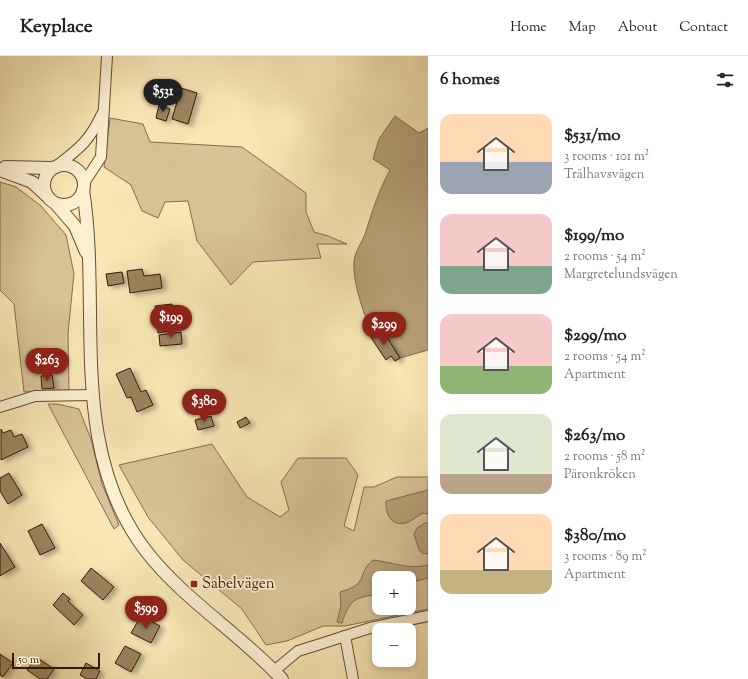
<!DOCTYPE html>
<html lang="en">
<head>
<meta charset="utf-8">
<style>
  :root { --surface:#fff; --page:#f6f6f6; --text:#222; --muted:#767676; --line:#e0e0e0; --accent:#8f2418 }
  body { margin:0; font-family:"Sorts Mill Goudy",serif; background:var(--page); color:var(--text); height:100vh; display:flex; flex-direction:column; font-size:15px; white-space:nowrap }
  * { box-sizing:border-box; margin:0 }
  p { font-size:13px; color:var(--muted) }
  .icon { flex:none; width:22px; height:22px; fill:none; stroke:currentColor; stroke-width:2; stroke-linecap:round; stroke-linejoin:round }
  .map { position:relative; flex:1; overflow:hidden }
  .sheet { display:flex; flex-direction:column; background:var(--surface); width:320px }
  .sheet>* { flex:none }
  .tools { position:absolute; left:372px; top:515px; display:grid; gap:8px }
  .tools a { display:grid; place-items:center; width:44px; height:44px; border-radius:8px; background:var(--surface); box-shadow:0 2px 6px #0003; font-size:20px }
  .scale { position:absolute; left:12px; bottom:10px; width:88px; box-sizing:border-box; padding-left:4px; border:2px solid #351902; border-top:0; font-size:11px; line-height:14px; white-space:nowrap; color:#351902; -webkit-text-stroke:3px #faefcf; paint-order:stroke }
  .price { position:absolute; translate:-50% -34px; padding:0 9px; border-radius:14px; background:var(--accent); color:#fff; font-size:13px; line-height:26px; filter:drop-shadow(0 1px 2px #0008) }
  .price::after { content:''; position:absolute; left:50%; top:24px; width:12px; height:9px; margin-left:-6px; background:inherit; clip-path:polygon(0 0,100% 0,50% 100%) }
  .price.on { background:#222; color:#fff }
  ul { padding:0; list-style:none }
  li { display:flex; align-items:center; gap:12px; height:100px; padding:0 12px }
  li span { display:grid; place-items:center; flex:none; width:112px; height:80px; border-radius:12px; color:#555 }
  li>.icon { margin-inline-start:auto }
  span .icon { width:48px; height:48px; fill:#fffc; stroke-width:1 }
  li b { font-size:17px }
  h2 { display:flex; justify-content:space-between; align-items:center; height:48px; padding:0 12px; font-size:17px }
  header { display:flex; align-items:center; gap:24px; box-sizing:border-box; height:56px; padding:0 20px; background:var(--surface); border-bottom:1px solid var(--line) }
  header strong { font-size:19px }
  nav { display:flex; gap:22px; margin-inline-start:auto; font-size:14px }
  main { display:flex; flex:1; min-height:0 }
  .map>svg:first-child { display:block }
</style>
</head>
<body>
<header>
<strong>Keyplace</strong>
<nav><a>Home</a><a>Map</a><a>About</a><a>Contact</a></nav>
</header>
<main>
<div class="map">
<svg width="428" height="623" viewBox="0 0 428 623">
  <defs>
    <filter id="shadow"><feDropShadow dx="4.5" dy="2.5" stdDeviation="2" flood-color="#0004"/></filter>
  </defs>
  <rect width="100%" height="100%" fill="#f8e6b5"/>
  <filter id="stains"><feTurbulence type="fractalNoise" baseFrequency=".005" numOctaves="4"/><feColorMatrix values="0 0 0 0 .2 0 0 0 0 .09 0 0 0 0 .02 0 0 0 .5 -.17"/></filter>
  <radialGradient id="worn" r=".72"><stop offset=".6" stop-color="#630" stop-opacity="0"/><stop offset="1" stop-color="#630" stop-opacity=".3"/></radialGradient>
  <g fill="#d7c397" stroke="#866e4c" fill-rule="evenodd">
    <path d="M110,62L143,68L150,86L242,91L306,137V156L314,176L328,180L347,188H317L321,202L253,206L231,229L197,185L188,145L165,146L158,162L142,155L131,129L104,111Z"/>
    <path d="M0,126L16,131L41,150L66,179L74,218L68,277L69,334L24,336L14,248L0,234Z"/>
    <path d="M48,348H57L79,353L91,383L102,428L119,469L114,473Z"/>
    <path d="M212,388L247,441L280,461L289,454L281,426L298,402H346L358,419L344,470L354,475L364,431H374L397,421H428V553L345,570H323L287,585L266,589L242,553L183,504L148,461L119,409ZM379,522H409V552H379Z"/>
  </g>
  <g fill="#b6a078" stroke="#826a49">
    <path d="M395,60L419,77L428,72V294L400,302L383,275L372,277C364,259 348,215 356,197C359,189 364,183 366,175C373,153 379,134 390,114L373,103L379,83Z"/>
    <path d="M428,434V458L423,457C417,460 412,465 406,467C391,471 385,457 386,445Z"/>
    <path d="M425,467H428V497L423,498L419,494L414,478L417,472Z"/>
    <path d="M373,504C392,506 408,514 428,509V522L409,527V522H379V538C355,542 350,542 342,567L337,566L341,550L340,536C371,527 355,519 373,504Z"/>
  </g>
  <g fill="#9a845f" stroke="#351902" filter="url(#shadow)">
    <path d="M181,32L197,37L188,68L172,63Z"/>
    <path d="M159,49L170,53L166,65L156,62Z"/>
    <path d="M142,213L144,220L160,218L162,232L130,237L127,215Z"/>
    <path d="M122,216L124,227L108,230L106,218Z"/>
    <path d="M172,248L175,274L158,277L155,250Z"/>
    <path d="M383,275L400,302L395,305L391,300L386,304L370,280L372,277Z"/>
    <path d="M181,276L182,288L160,290L159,279Z"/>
    <path d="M130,312L141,336L146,334L153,349L137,356L131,341L127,342L116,318Z"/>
    <path d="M52,319L54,332L42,333L41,320Z"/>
    <path d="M211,360L214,370L198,374L195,364Z"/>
    <path d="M246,361L250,367L240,372L237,366Z"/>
    <path d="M1,373L3,377L11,374L14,381L22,378L28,391L1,404Z"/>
    <path d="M9,417L22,439L8,448L0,435V422Z"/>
    <path d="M42,468L55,492L40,499L28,475Z"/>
    <path d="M0,487L15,511L0,520Z"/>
    <path d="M91,512L114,531L103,544L81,525Z"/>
    <path d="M63,537L70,543L68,545L83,559L74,569L53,549Z"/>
    <path d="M141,560L160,570L151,587L131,577Z"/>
    <path d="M125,590L141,598L131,616L115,607Z"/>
    <path d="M0,598L13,607L3,621L0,619Z"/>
    <path d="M36,601L54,613L47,623H40L27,614Z"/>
    <path d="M86,607L100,615L96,623H87L80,619Z"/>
  </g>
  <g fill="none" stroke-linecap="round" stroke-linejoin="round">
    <g stroke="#664c2f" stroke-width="12">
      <g id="minor">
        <path d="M58,109C80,92 90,84 102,58"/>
        <path d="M84,127L101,101L107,0"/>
        <path d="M0,351L35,340L92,339"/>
        <path d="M345,580L353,623"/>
        <path d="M274,615L298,595L314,590L370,572L428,560"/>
      </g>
    </g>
    <g stroke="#664c2f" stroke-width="14">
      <g id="tertiary">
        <circle cx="64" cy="129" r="20"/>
        <path d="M5,111L52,112"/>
        <path d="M0,114L32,126L46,139"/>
        <path d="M83,134C102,254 66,391 146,495C184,544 239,577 282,623"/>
        <path d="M56,148L75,170L86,196"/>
      </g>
    </g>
    <use href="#minor" stroke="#faefcf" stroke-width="10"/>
    <use href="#tertiary" stroke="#faefcf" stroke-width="12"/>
  </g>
  <rect fill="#8f2418" stroke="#faefcf" stroke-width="1.5" x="190" y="524" width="8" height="8" rx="2"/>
  <g text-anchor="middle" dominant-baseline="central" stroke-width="3.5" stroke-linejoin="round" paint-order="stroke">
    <g font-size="15" fill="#351902" stroke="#faefcf" text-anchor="start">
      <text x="202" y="528">Sabelvägen</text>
    </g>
  </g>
  <rect width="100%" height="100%" filter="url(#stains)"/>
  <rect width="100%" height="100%" fill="url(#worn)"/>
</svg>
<div class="tools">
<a>+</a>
<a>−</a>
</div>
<div class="scale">50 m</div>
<b class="price on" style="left:163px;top:57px">$531</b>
<b class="price" style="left:171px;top:283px">$199</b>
<b class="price" style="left:384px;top:290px">$299</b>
<b class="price" style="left:47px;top:326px">$263</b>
<b class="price" style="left:204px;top:367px">$380</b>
<b class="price" style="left:146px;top:574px">$599</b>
</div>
<section class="sheet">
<h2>6 homes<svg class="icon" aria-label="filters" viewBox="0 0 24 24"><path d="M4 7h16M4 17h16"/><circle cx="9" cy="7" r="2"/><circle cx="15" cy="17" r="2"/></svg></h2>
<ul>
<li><span style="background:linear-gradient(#ffd9b3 60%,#9aa5b1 0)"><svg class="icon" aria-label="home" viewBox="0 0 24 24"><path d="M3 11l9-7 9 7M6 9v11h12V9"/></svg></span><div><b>$531/mo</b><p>3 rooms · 101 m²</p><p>Trälhavsvägen</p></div></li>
<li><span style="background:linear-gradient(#f6c9c9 65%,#7fa58c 0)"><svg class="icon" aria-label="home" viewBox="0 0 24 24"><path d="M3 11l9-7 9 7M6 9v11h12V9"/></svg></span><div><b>$199/mo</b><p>2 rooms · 54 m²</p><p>Margretelundsvägen</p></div></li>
<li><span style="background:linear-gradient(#f6c9c9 65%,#8fb573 0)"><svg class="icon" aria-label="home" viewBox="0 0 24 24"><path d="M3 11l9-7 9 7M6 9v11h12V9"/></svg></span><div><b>$299/mo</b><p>2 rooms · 54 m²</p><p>Apartment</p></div></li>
<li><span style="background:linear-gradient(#dfe7d0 75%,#b9a48a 0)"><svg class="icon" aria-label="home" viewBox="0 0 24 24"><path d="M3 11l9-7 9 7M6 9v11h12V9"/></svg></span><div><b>$263/mo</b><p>2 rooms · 58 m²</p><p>Päronkröken</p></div></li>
<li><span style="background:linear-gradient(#ffd9b3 70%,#c2b280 0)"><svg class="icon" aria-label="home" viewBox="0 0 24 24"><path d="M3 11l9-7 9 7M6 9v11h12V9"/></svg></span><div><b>$380/mo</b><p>3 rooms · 89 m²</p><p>Apartment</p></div></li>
</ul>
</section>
</main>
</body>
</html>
